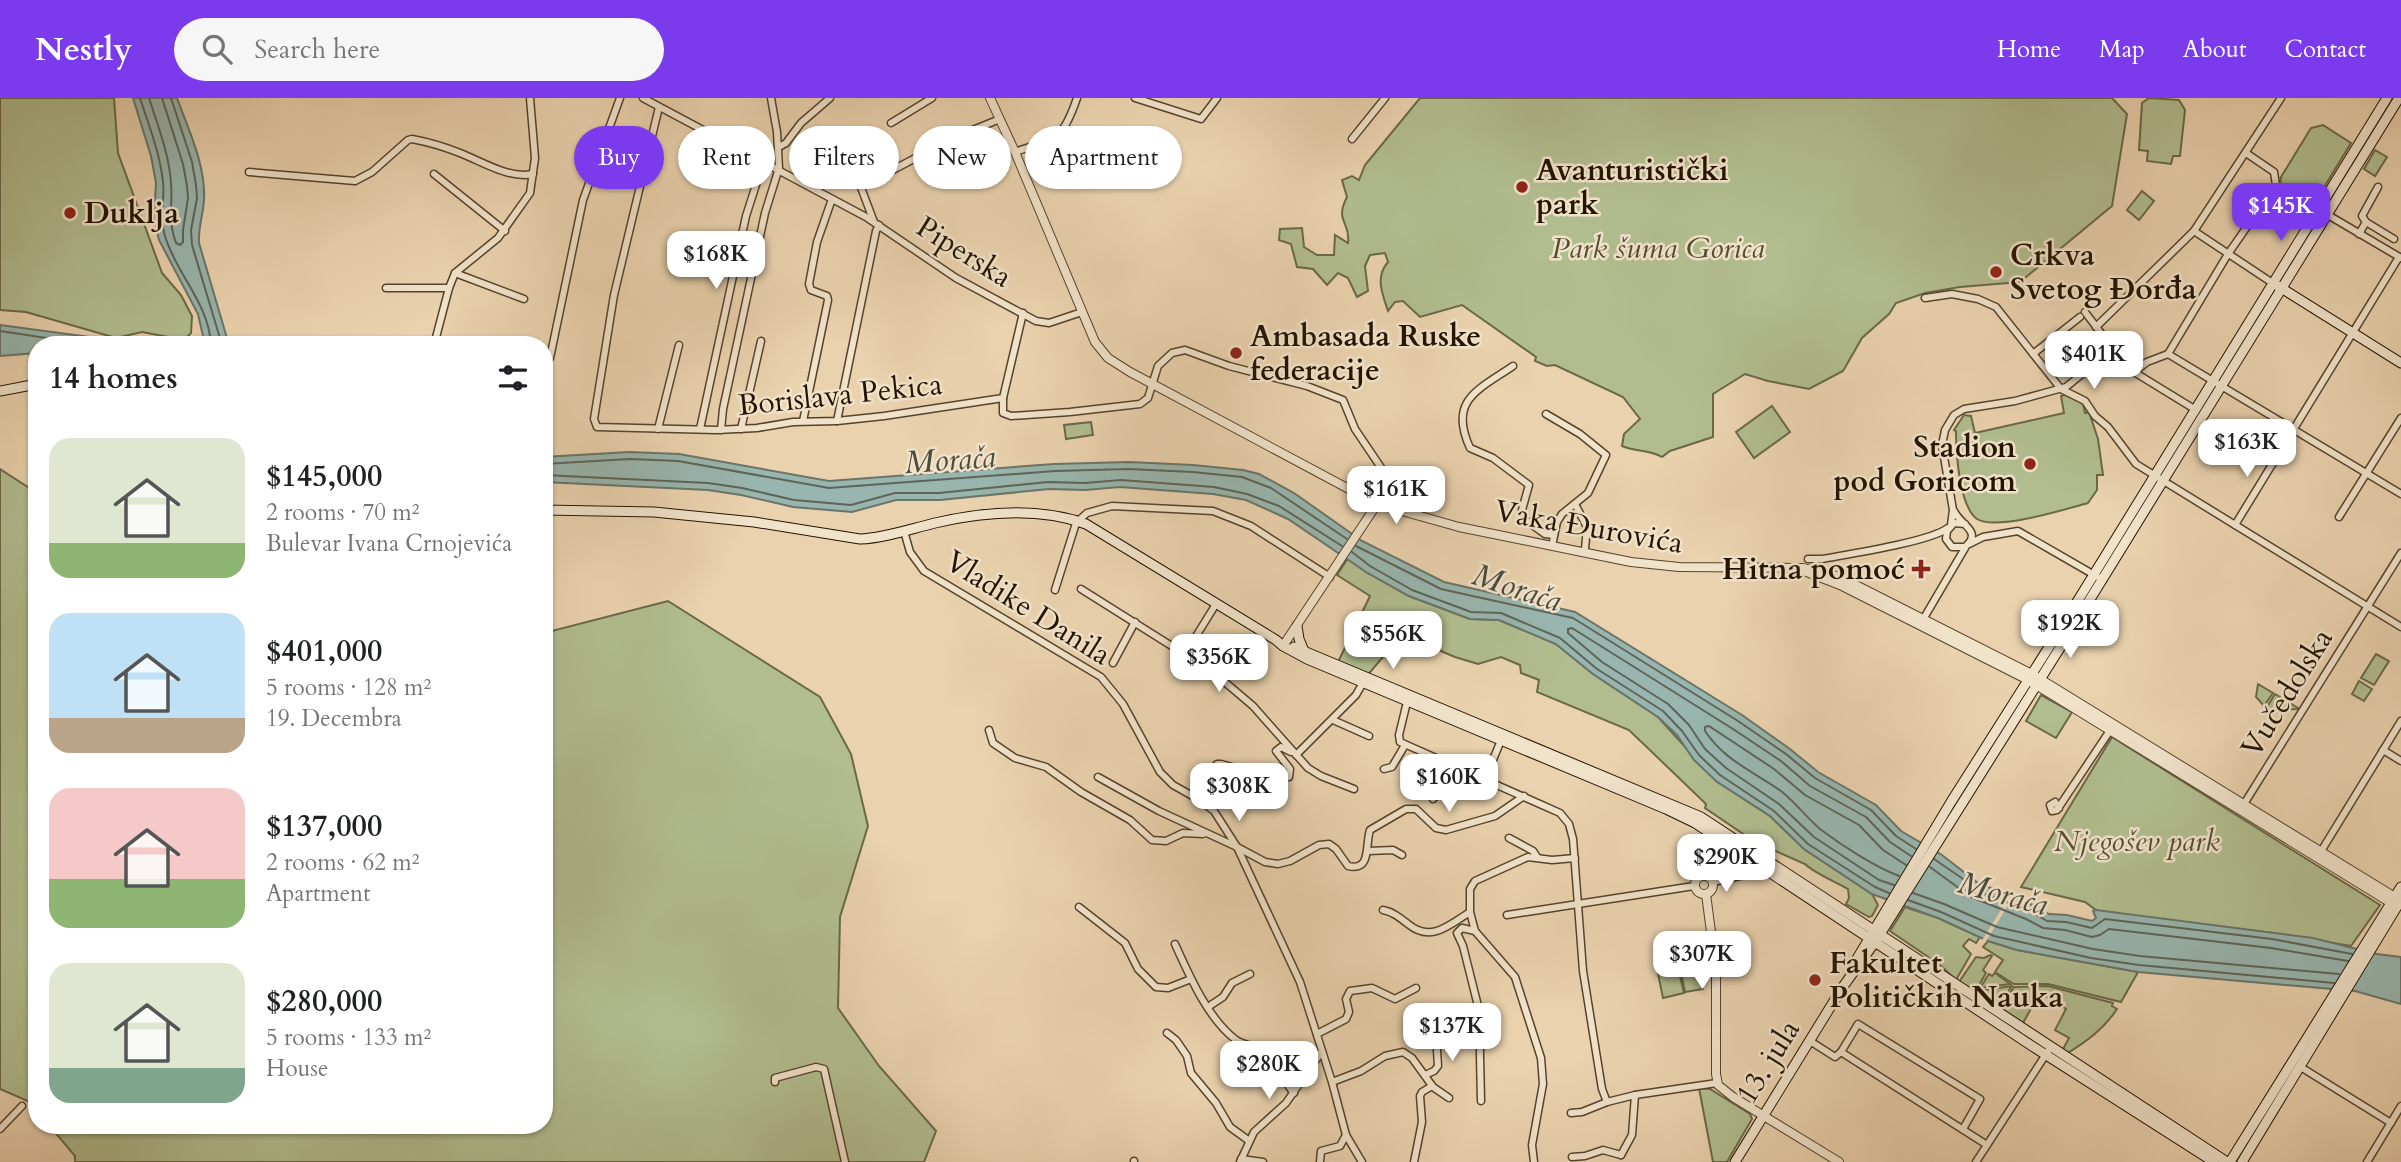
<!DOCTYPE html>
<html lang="en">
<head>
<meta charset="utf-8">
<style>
  :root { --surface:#fff; --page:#f6f6f6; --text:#202124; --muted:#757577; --accent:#7c3aed }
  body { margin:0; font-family:Cardo,serif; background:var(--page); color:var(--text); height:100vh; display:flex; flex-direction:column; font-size:26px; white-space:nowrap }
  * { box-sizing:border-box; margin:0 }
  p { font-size:23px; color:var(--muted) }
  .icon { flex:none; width:38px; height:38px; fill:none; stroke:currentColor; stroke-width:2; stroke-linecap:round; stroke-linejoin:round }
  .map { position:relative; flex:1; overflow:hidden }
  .sheet { position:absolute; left:28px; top:238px; width:525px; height:798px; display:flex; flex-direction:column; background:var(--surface); border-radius:28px; box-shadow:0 2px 5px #0004 }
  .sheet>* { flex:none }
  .banner { position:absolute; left:574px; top:28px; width:665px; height:63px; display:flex; gap:14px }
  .price { position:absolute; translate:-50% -60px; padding:0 16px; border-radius:14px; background:#fff; color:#222; font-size:23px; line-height:46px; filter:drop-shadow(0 2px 4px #0008) }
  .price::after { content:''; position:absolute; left:50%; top:42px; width:21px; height:16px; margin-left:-10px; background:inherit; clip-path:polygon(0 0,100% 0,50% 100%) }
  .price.current { background:var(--accent); color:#fff }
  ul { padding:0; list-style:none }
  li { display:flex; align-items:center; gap:21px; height:175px; padding:0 21px }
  li span { display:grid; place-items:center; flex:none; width:196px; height:140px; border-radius:21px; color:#555 }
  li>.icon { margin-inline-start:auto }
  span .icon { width:84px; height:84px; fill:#fffc; stroke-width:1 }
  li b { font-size:30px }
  h2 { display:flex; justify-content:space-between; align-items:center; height:84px; padding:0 21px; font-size:30px }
  .tag { padding:0 24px; border-radius:32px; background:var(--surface); box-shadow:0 2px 5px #0004; font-size:24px; line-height:63px }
  .tag.current { background:var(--accent); color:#fff }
  header { display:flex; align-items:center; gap:42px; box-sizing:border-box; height:98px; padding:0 35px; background:var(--accent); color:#fff }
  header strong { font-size:33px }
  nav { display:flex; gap:38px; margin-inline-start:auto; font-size:24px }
  .search { width:490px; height:63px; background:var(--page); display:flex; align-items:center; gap:18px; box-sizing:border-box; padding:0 24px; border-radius:38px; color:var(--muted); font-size:26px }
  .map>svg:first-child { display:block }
</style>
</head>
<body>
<header>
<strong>Nestly</strong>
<div class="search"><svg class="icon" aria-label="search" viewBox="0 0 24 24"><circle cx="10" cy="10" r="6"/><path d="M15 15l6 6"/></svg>Search here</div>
<nav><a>Home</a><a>Map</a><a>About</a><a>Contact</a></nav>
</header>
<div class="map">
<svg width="2401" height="1064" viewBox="0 0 2401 1064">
  <rect width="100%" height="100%" fill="#ead2ae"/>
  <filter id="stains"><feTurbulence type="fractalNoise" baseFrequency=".00286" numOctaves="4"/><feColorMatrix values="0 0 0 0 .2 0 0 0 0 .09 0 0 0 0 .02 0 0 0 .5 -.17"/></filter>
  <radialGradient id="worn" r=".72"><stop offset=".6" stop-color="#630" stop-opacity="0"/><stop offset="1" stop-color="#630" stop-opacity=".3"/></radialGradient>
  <g fill="#b1bd8f" stroke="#6a6848" stroke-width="2">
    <path d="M0,0H114L118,55L162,175L181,197L192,218L191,235L184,242L142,234L116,240L26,214L0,212Z"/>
    <path d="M1420,0H2112L2127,16L2112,108L2020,184L1960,189L1925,195L1896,205L1889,216L1862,240L1843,273L1809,291L1768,283L1745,276L1713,296V339L1670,353L1662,359C1649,351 1635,354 1622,348L1624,336L1640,321L1623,299L1555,267L1547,268L1535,263L1536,259L1462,207L1420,219L1403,203L1395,204L1388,213C1382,195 1375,179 1388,164L1385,155L1370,157L1365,168L1368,193L1357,199L1348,180L1338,175L1327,187L1313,171L1297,169L1291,146L1279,142L1280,131L1302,130L1304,149L1317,157H1334L1335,137L1348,145C1351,123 1334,124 1347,99L1342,82L1352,78L1359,82L1365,67Z"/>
    <path d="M2149,0L2179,2L2185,12L2180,58H2173L2171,66L2147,63L2148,53L2139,52L2142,5Z"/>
    <path d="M2389,2L2392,4L2288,178L2284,176Z"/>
    <path d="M2323,27L2351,45L2312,109L2280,88L2281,79L2311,30Z"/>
    <path d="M2375,52L2387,59L2375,78L2364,71Z"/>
    <path d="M2142,93L2154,103L2139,122L2127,112Z"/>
    <path d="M2069,296L2083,305L2085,315L2089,314L2098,341L2103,377H2097V392L2088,405C2066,411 1996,433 1977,421C1959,408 1956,354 1956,333L1954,332L1964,317L1971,318L1975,335L2064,315L2061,298Z"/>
    <path d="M1772,308L1790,334L1754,360L1736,334Z"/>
    <path d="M1091,324L1093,337L1066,341L1064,327Z"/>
    <path d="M0,371L37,395V1012L30,1004L0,991Z"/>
    <path d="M1348,460L1366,474L1409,498L1470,521L1499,522L1556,546L1593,576L1658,619L1716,683L1770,718L1804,751L1872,796L1878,807L1872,818L1869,819L1846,806L1849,800L1848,791C1836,784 1814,775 1805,766L1771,751L1764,750L1705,710L1706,706L1629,632L1537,594L1539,582L1521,575L1520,567L1501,559L1478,566L1455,559L1396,534L1383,559L1366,579L1337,566L1370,498L1337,477Z"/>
    <path d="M668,503L820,599L851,656L868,728L840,819L838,910L879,968L936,1033L924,1064H75V1058L49,1027H544V535Z"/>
    <path d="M2376,556L2389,563L2374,587L2361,580Z"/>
    <path d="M2359,583L2372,591L2364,603L2352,596Z"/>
    <path d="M2258,586L2273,595L2264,608L2256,599Z"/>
    <path d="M2275,596L2298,610V611L2268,612L2267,609Z"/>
    <path d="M2041,597L2072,614L2056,640L2026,623Z"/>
    <path d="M2112,639L2380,807L2351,848L2273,835L2112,816L2096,812L2085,804L2021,789Z"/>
    <path d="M1732,759L1755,772L1720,778C1719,768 1723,762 1732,759Z"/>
    <path d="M1905,809L1938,820L1980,839L1976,845L1969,841L1963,848L1971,856L1956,882L1940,867L1890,833Z"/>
    <path d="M1988,843L2017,852L2138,874L2121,904L2048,886H2014L1995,874L2003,862L1983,849Z"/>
    <path d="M1696,857L1703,891L1685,894L1678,860Z"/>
    <path d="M1990,857L1992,858L1983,872L1986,875L1975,894L1959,884L1976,859L1984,860Z"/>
    <path d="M1676,862L1684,895L1663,900L1656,866Z"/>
    <path d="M1995,875L2010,886L1980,890L1989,876L1992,878Z"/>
    <path d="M2012,888L1998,908L1977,895L1978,893Z"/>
    <path d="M2048,888L2113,905L2112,908L2117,911C2104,931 2086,944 2066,956L2062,953L2069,940L2055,932L2066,911L2044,897L2041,900L2038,898L2023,925L2000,910L2014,889Z"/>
    <path d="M1699,990L1710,991L1750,1016L1752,1021L1727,1064H1713Z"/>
  </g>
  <g fill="#98b6af" stroke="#6a7569" stroke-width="2">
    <path d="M133,0H177C188,31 206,67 204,102C203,117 198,130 199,145L229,247H205L198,216L159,142L154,120L156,85L151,58Z"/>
    <path d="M0,227L112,242L184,247H37V255L0,258Z"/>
    <path d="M629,354L679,356L829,383L1054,366L1129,364L1193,367L1243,372L1259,376L1294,395L1362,443L1444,484L1575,514L1742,617L1790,651L1818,674L1876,707L1901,733L1942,757L1978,785L2033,807L2049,816L2067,817L2092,823L2096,820L2093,813L2096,812L2313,840L2377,856L2401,859V906L2355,893L2138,874L2017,852L1988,843L1938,820L1872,796L1804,751L1770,718L1716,683L1694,662L1677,637L1658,619L1593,576L1556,546L1499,522L1470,521L1409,498L1366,474L1288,421L1246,402L1213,396L1120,389L1085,392L1049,391L940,402H896L852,414L793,409L741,397L708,392L544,384V359Z"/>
  </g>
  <path fill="#ead2ae" d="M2012,794L2015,796L1985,845L1981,844Z"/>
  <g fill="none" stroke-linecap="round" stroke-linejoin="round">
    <g stroke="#5e6458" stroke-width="2">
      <path d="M140,0C149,28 160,55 163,84C165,103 159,119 165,138C176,176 209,205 211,247"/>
      <path d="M149,0C158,28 169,56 171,85C173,110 167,119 176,145L180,147L183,144V132L188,100L187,88L183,66L162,0"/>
      <path d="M171,0L192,64L196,87L197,100L191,132L192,147L222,247"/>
      <path d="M0,233L93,247"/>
      <path d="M544,366L630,361L678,363L829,390L1055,373L1129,371L1193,374L1242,379L1271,390L1347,441"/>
      <path d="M544,377L708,385L742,390L794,402L851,407L895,395H939L1048,384L1085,385L1121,382L1214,389L1247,396L1279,408L1342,448"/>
      <path d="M1356,448L1441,491L1573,520L1738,623L1786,656L1815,680L1871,712L1896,738L1916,751"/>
      <path d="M1352,454L1370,468L1412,492L1471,514L1501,515L1560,540L1597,571L1663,613L1682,633L1699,657L1720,677L1774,713L1808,746L1875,789L1889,795"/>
      <path d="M1934,761L1985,796L2030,813L2047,823L2066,824L2092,830L2105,821L2272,841L2352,856"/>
      <path d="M1930,769L1971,799L2026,821L2043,830L2065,832L2092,839L2100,837L2109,831L2271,850L2348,863"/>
      <path d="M1899,778C1875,769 1841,747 1820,731C1806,719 1795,704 1781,693C1754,674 1724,662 1705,633V629L1709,628L1774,671L1805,697L1859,727L1883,752L1906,767"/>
      <path d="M1894,787L1879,782L1814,739L1779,706L1726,670L1705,651L1689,627L1668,606L1602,564L1568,535V531L1572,530L1580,535L1733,631L1781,663L1810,688L1866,719L1890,744L1911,758"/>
      <path d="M1913,795L1944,806L1997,829L2093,851L2140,858L2339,876"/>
      <path d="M1908,802L1941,814L1994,838L2091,860L2139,867L2334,885"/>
    </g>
    <g stroke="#56432c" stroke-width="9">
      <g id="minor">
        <path d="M643,0L866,119L956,180L1036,223L1049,225L1082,214"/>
        <path d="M1135,0L1201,21L1217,0"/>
        <path d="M659,9L614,197L594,321L597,329L716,332L757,330L793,324L837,323L884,318L1003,300L1023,215"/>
        <path d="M891,25L932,0"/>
        <path d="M1352,41L1385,0"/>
        <path d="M779,49L786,45L801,25L830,0"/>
        <path d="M853,52L857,61V79L874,124"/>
        <path d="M1015,54C1056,39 1062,44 1077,0"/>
        <path d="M249,74L355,83L372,74L408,42L412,41C428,44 445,49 460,55C483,64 509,81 533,76"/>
        <path d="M434,76L505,133"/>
        <path d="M861,89L953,40L1000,21"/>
        <path d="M2328,117L2401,160"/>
        <path d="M2366,124L2362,118L2378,89"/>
        <path d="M2194,133L2274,186"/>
        <path d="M2359,136L2366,124L2394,141"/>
        <path d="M455,175L524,201"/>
        <path d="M386,190H449"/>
        <path d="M1925,200L1952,196L1978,201L1996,209L2061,291L2085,303L2095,318L2108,329L2136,366L2401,529"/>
        <path d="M2085,214L2113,251L2134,274L2196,312"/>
        <path d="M2096,229L2194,133L2281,0"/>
        <path d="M434,247L449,190L455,175L498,140L530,95L535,60L530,0"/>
        <path d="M2033,256L2080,219"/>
        <path d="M2168,256L2401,396"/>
        <path d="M2168,256L2228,156L2276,87L2274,74L2246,55"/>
        <path d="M550,260L583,102L620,0"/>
        <path d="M1513,268C1478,292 1448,302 1470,350L1493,360L1529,387L1522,412L1524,421L1545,436L1554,437"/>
        <path d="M2134,274L2147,264L2168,256"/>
        <path d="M1003,300V315L1011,318L1070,314L1140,306L1148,300L1158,268L1172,255L1185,252L1229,268L1307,288L1343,302L1355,331L1388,380L1387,388L1377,406"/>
        <path d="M1546,316L1580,336L1606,357L1588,395L1562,416L1557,424L1552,448"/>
        <path d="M803,323L828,202L827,198L811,192L809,186L817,144L832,101"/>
        <path d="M837,323L876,133L879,127"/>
        <path d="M658,331L679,247"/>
        <path d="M700,331L746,118L763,65"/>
        <path d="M741,331L761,243"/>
        <path d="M721,332L723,311L765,115L779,70L777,34L771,0"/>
        <path d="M1575,406L1587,429L1585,451"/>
        <path d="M1954,413C1961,428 1983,433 1965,449H1952L1946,441L1947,433L1954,425L1965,426"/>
        <path d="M2339,419L2401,320"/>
        <path d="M1078,423L1087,415L1112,408L1213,413L1251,428L1330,479"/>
        <path d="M1951,427L1953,412L1942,347L1945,332L1954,317L1964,311L2015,303L2066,289L2113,251"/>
        <path d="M2235,427L2399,159"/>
        <path d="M904,433L910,454L924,473L1101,579L1123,606L1160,674L1173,687L1198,701L1214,713L1237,749L1265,764L1278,766L1290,763L1319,747L1329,746L1336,751L1348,768C1372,774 1365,746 1370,732L1406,711H1416L1436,730L1446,732L1495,718L1524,698"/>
        <path d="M1969,446L1983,439L2018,433L2103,482"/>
        <path d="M1808,461H1822C1849,456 1929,444 1948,430"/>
        <path d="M1081,491L1213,574L1253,608L1308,670L1321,678L1354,691"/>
        <path d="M1055,492L1077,422"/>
        <path d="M1921,525L1965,450"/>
        <path d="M1185,556L1216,506"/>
        <path d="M1113,565L1135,524"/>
        <path d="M1407,604L1399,637L1400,644L1560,715L1569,726L1573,741L1583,873L1602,991L1607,1004L1635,997L1717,985"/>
        <path d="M1333,622L1369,638"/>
        <path d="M989,632L993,645L1015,660L1046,669L1081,694L1130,722L1152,742L1166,743L1183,735L1203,736"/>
        <path d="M2383,652L2401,663"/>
        <path d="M1296,657L1356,597L1365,581"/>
        <path d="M1384,671L1392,669L1405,647"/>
        <path d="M1098,679L1159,713L1237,749L1300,884L1332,984L1346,1037L1362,1064"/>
        <path d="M1485,681L1502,640"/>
        <path d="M1247,697L1263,678L1289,679L1290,671L1276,653L1281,649L1291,654"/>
        <path d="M1194,698L1217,666H1221L1263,678"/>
        <path d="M1433,701L1462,671"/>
        <path d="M2244,706L2401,455"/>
        <path d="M2059,710L2055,704L2050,707L2052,713L2057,712L2111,631"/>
        <path d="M1509,740L1533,753L1537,759"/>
        <path d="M1368,753L1393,752L1402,757"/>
        <path d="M2320,755L2401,623"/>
        <path d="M1713,784L1766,772"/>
        <path d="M1079,809L1125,845L1138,871L1156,889L1168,890L1191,881"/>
        <path d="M1383,812C1393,814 1399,819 1408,826C1431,845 1449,827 1470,814"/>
        <path d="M1507,817L1694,788"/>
        <path d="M1475,833L1462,830L1457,835L1463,848L1479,912L1481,1003"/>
        <path d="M1175,846C1189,877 1208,921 1236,942C1245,948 1259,948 1266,955C1276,964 1283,983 1294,995"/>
        <path d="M1208,909L1223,899L1232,885L1250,876"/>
        <path d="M1167,935L1176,942L1187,958L1191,975L1216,1005L1230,1029L1248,1042"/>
        <path d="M1317,936L1346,921L1349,914L1346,901L1350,893L1372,890L1395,901L1416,890"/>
        <path d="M1810,943L1835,959L1841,954L1858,926L1980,1001L1963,1031"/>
        <path d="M1841,954L1987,1047"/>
        <path d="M1237,963L1252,949"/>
        <path d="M2299,968L2391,1025"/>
        <path d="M1425,977L1434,973L1438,968L1436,937L1441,925"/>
        <path d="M775,984V980L816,969L824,971L845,1064"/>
        <path d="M1332,984L1361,973L1385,958L1403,954L1412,960L1433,989L1449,1000"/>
        <path d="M1571,1015L1582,1014L1607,1004"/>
        <path d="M0,1031L22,1008"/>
        <path d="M1621,1057L1632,1037L1635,997"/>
        <path d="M1572,1059L1585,1058L1603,1052L1621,1057"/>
        <path d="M1241,1061L1263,1064"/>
        <path d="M1134,1064V1063"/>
        <path d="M1240,1064L1254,1034L1286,1005L1322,953"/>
        <path d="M1320,1064L1321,1053L1340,1048L1346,1037"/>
        <path d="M1414,1064L1422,1024L1420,998L1422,994L1432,988"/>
        <path d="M1534,1064L1532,1047L1543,986L1541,960L1515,879L1475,833L1470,814V791L1475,783L1528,759L1552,762L1575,760"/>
        <path d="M1976,1064L2050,950"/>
        <path d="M2367,1064L2401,1008"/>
      </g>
    </g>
    <g stroke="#56432c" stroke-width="10">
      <g id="tertiary">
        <path d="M990,0L1015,54L1095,244L1108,260L1130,274L1377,406L1459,429L1631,464L1679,469L1803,470L1840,479L2032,576L2398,801"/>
        <path d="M1799,471L1840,487L2028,582L2396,808"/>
        <path d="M1283,548L1377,406"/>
        <circle cx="1704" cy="787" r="9"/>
        <path d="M1710,779L1712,773L1732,743"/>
        <path d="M1706,796L1716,872V976L1718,987L1733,999L1839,1064"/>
      </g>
    </g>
    <g stroke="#241300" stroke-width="11">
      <g id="secondary">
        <path d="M2278,188L2401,265"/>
        <path d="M0,293L37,286"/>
        <path d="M544,412L654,414L754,424L860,441C885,440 910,431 935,425C983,414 1039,409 1086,426L1276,542L1283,548L1307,561L1666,711L1695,725L2032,948L2214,1064"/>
        <path d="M1297,528L1299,541L1304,553"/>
        <path d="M1294,549L1701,719L2227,1064"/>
        <path d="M1852,869L1951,704L2061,530L2387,0"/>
        <path d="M1735,1064L1842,890L1875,844L2068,537L2399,0"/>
        <path d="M2230,1064L2401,789"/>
        <path d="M2242,1064L2401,802"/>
      </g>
    </g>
    <use href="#minor" stroke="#f1e2ca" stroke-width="6"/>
    <use href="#tertiary" stroke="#f1e2ca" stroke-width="8"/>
    <use href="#secondary" stroke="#f1e2ca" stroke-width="9"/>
  </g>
  <g fill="#8f2418" stroke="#f1e2ca" stroke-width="2.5">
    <circle cx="1522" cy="89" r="7"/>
    <circle cx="70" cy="115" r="7"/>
    <circle cx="1996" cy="174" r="7"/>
    <circle cx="1236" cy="255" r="7"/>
    <circle cx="2030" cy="366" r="7"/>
    <path d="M1917.5 460.5h7v7h7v7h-7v7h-7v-7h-7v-7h7z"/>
    <circle cx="1815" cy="882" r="7"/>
  </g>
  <g text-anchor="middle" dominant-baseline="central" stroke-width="5" stroke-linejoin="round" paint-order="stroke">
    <g font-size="30" font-weight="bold" fill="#241300" stroke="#f1e2ca" text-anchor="start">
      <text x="1536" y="72">Avanturistički<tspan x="1536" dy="34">park</tspan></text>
      <text x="84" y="115">Duklja</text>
      <text x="2010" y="157">Crkva<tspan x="2010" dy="34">Svetog Đorđa</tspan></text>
      <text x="1250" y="238">Ambasada Ruske<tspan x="1250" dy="34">federacije</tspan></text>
      <text x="2016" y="349" text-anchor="end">Stadion<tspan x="2016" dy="34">pod Goricom</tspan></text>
      <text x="1905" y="471" text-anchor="end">Hitna pomoć</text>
      <text x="1829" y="865">Fakultet<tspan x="1829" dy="34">Političkih Nauka</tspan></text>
    </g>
    <g font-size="30" font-style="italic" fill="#554e32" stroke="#f1e2ca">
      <text x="1658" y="150">Park šuma Gorica</text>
      <text x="2137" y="743">Njegošev park</text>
    </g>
    <g font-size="30" fill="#241300" stroke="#f1e2ca">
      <text transform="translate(964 154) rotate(32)">Piperska</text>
      <text transform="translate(840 297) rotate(-6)">Borislava Pekica</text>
      <text transform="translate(1589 429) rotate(10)">Vaka Đurovića</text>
      <text transform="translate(1028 510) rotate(32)">Vladike Danila</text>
      <text transform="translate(2287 595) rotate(-58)">Vučedolska</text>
      <text transform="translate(1768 964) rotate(-58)">13. jula</text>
    </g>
    <g font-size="32" font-style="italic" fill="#4d4c3d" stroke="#f1e2ca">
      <text transform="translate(950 362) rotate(-4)">Morača</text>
      <text transform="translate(1517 490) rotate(18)">Morača</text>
      <text transform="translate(2003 796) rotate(15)">Morača</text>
    </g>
  </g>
  <rect width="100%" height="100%" filter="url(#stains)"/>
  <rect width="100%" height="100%" fill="url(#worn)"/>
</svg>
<b class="price current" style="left:2281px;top:145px">$145K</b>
<b class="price" style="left:716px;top:193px">$168K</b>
<b class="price" style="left:2094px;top:293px">$401K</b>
<b class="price" style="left:2247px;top:381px">$163K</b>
<b class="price" style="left:1396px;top:428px">$161K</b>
<b class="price" style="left:2070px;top:562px">$192K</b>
<b class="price" style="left:1393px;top:573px">$556K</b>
<b class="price" style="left:1219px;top:596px">$356K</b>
<b class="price" style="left:1449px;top:716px">$160K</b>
<b class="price" style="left:1239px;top:725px">$308K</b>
<b class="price" style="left:1726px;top:796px">$290K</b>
<b class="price" style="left:1702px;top:893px">$307K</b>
<b class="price" style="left:1452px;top:965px">$137K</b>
<b class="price" style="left:1269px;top:1003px">$280K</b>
<div class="banner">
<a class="tag current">Buy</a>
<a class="tag">Rent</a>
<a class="tag">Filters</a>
<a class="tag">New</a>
<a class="tag">Apartment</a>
</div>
<section class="sheet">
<h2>14 homes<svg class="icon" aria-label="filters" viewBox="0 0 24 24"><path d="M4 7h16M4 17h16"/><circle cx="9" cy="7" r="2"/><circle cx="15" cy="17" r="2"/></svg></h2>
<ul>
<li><span style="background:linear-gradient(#dfe7d0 75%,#8fb573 0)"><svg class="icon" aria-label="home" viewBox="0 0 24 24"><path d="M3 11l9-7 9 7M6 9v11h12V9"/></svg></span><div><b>$145,000</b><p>2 rooms · 70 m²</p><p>Bulevar Ivana Crnojevića</p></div></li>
<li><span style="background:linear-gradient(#bfe0f5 75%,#b9a48a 0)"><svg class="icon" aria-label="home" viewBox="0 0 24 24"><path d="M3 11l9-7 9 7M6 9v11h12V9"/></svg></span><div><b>$401,000</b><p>5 rooms · 128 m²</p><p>19. Decembra</p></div></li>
<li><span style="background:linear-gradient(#f6c9c9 65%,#8fb573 0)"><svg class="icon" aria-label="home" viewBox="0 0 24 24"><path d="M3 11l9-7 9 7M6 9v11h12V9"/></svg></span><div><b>$137,000</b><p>2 rooms · 62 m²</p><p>Apartment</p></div></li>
<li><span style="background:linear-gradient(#dfe7d0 75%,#7fa58c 0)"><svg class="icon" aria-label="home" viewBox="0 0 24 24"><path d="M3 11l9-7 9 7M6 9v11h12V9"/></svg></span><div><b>$280,000</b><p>5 rooms · 133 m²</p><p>House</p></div></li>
</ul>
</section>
</div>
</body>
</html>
